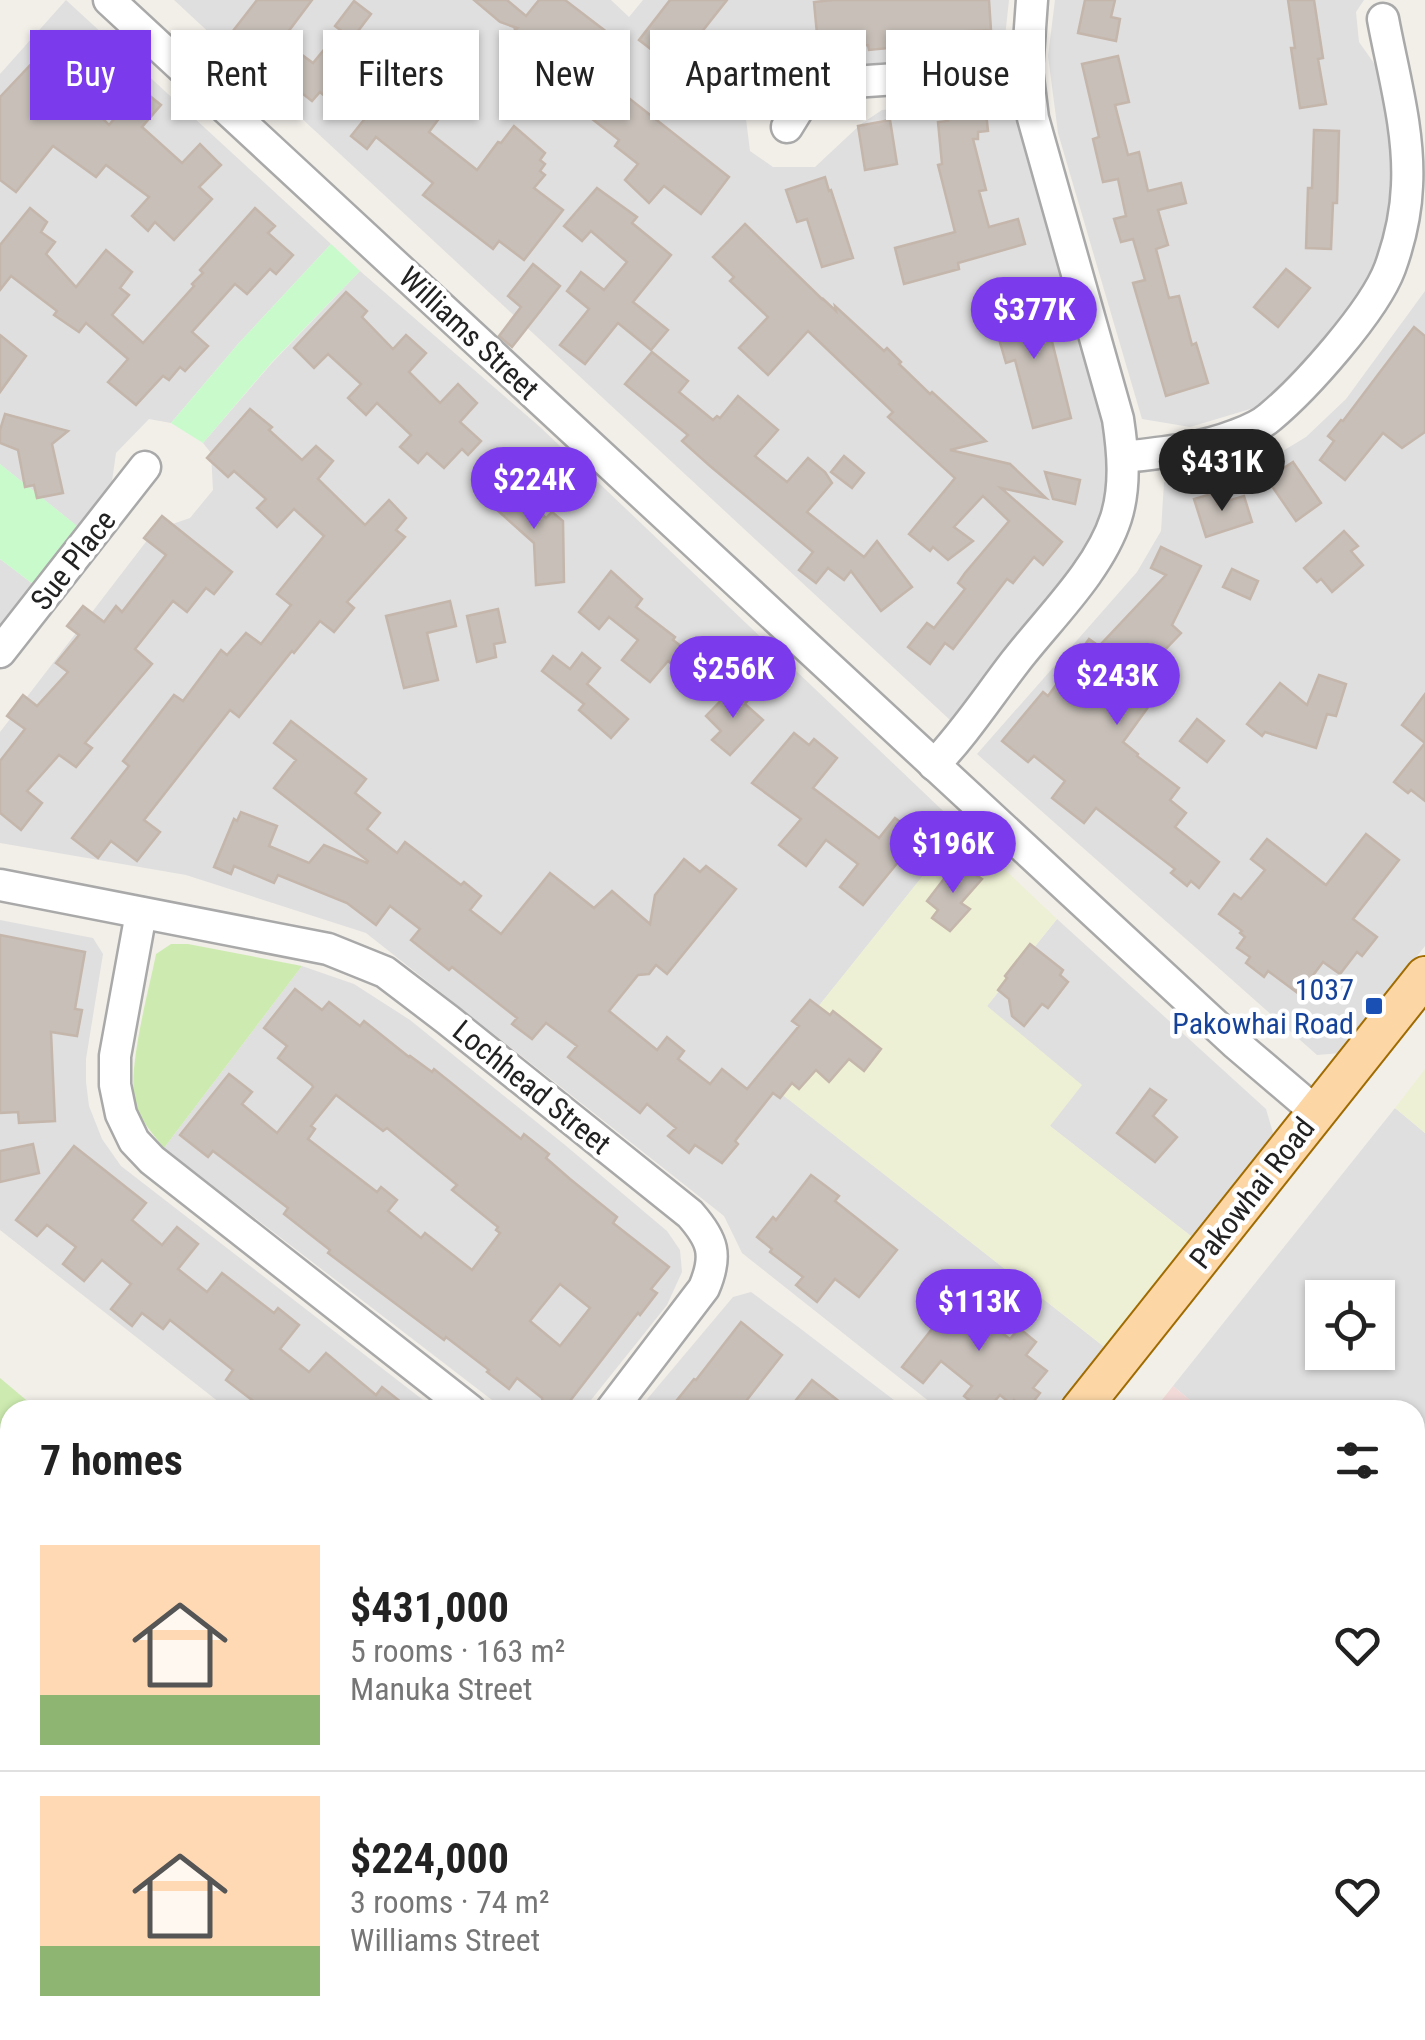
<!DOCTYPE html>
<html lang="en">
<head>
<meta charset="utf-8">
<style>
  :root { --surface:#fff; --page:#f6f6f6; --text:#222; --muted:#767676; --line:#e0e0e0; --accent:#7c3aed }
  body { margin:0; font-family:"Roboto Condensed",sans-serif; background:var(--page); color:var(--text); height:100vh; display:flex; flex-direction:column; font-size:38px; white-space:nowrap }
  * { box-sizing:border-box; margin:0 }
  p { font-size:32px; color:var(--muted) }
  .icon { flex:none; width:55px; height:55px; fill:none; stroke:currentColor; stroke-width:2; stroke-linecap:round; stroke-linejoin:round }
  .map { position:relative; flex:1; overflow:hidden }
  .details { position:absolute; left:0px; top:1400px; width:1425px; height:640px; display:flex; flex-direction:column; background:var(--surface); border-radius:30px 30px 0 0; box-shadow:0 2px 8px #0004 }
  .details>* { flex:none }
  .guide { position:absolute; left:30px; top:30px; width:1365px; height:90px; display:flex; gap:20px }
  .controls { position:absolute; left:1305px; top:1280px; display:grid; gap:20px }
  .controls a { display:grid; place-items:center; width:90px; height:90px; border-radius:0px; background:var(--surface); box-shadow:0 2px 8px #0004; font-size:50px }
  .price { position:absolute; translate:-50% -85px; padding:0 22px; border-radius:35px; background:var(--accent); color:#fff; font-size:32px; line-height:65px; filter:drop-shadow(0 2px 5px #0008) }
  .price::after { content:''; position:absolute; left:50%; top:60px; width:30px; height:22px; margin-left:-15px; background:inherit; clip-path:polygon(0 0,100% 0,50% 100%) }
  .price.active { background:#222; color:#fff }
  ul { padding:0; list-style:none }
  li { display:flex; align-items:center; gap:30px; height:250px; padding:0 40px }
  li+li { border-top:2px solid var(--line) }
  li span { display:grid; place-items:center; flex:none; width:280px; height:200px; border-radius:0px; color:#555 }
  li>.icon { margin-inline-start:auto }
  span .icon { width:120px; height:120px; fill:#fffc; stroke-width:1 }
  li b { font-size:42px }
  h2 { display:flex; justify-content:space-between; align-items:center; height:120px; padding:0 40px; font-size:42px }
  .tag { padding:0 35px; border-radius:0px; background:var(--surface); box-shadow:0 2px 8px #0004; font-size:35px; line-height:90px }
  .tag.active { background:var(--accent); color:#fff }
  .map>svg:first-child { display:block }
</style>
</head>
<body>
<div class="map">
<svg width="1425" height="2040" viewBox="0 0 1425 2040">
  <rect width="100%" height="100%" fill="#f2efe9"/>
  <g fill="#e0dfdf" fill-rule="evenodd">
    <path d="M66,0L331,244L238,344L171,423L149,419L116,453L111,488L82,530L0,464V74Z"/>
    <path d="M174,0H611L629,17L643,0H1009L1005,37L983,59L899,61L818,68L769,82L745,111L750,151L773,167H815L861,124L882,110L997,99L1019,119L1110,427L1107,498L1093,540L1065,580L950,720Z"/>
    <path d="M1055,0H1364L1356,12L1359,42L1381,73L1393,182L1386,242L1364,288L1292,375L1257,407L1190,427L1142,419L1058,133L1048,56Z"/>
    <path d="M360,271L540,427L961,828L762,1078L1107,1349L1058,1410H940L742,1253L724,1216L366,933L186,875L0,843V732L155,530L190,518L213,490L211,453L203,443L272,363Z"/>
    <path d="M1425,291V946L1341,1053L1317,1055L977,754L1137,572L1161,531L1164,482L1263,463L1306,437L1346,399Z"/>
    <path d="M0,559L38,588L0,635Z"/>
    <path d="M1057,919L1266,1109L1276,1143L1196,1240L1050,1126L987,1006Z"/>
    <path d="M0,920L93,938L103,954L86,1059V1082L89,1106L102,1139L121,1166L436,1410H229L0,1230Z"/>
    <path d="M302,966L354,984L410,1020L565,1145L667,1231L680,1250L682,1272L667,1305L583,1410H505L164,1148Z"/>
    <path d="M1395,1108L1425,1133V1542L1415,1534V1410H1202L1173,1386ZM1322,1298H1378V1352H1322Z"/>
    <path d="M751,1292L797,1326L907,1410H638L733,1297Z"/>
    <path d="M655,2030H841L854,2040H647Z"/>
  </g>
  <g fill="#f2dad9">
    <path d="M1173,1386L1202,1410H1154Z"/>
    <path d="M1415,1534L1425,1542V1767L1420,1763L1415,1768Z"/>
  </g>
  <g fill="#eef0d5">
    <path d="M961,828L1057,919L987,1006L1082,1085L1050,1126L1196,1240L1107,1349L761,1078Z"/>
    <path d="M1425,1069V1133L1395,1108Z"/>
    <path d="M1420,1762L1425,1767V2040H965L953,2030H1415V1768Z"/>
    <path d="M143,2030H536L531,2040H135Z"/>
  </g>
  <g fill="#cdebb0">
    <path d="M171,944H188L302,966L164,1148C153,1134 139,1119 135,1102C127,1069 149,990 156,954Z"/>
    <path d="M0,1378L38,1410H10V2030H143L135,2040H0Z"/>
  </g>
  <g fill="#c8facc">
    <path d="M331,244L360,271L272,362L203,443L171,423L238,344Z"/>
    <path d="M0,464L82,530L38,588L0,559Z"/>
  </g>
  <g fill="#c7bfb8" stroke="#c4b6ab" stroke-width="2.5" fill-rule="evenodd">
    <path d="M257,0H312L282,40L313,63L327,46L354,67L328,99L320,92L312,101L229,36Z"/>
    <path d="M474,0H507L526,16L539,0H565L612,36L591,62L625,88L621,92L729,177L701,214L664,186L649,203L625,180L638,164L615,146L619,140L555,90L544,102L506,65L530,41L515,29L517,28L500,22Z"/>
    <path d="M670,0H727L674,67L639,40Z"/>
    <path d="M833,0H989L991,30L909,34L910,46L869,50L868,45L829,48L830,44L818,45L814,2Z"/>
    <path d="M1085,0H1115L1111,17L1120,19L1116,41L1078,33Z"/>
    <path d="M1288,0H1314L1323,58L1318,59L1326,104L1300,108L1291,48H1295Z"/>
    <path d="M354,1L371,14L352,39L335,26Z"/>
    <path d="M62,56L80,75L70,86L109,125L140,88L161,105L142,127L182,163L200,144L221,165L199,187L212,199L174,240L155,222L148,231L132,216L149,197L106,165L96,177L53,146L16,192L0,180V97L37,58L50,68Z"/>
    <path d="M1118,56L1129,102L1115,105L1128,155L1139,152L1148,191L1181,183L1186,203L1158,210L1168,245L1156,249L1169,298L1179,296L1192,345L1196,343L1208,383L1166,396L1133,283L1145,280L1133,239L1121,242L1114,219L1126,216L1118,179L1103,182L1093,139L1099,137L1082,64Z"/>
    <path d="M442,81L457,94L429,132L477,170L498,142L501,143L514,126L545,153L540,160L545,164L540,171L545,175L534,188L563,210L524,260L499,241L493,249L423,195L433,183L376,137L367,149L351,136L391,86L418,108Z"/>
    <path d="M985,103L988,131L978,132V139H973L986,190L979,191L989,227L1018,219L1025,244L958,263L959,269L904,284L895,248L955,232L938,165L942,164L938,122L948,121L947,106Z"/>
    <path d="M890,120L897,164L865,170L858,126Z"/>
    <path d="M1314,130L1339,131L1337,203H1333L1331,249L1306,248L1308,188H1312Z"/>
    <path d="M825,177L829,191L831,190L853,258L822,267L807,219L797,222L786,190Z"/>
    <path d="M597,188L637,217L632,223L671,255L633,302L668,330L651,350L618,323L585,364L560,345L589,309L567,291L581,272L604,290L627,262L591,231L582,241L564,226Z"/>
    <path d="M30,208L47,222L41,232L55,242L46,254L76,287L106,250L132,272L120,288L129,295L112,315L143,343L194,286L192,284L203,273L200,270L255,208L275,226L268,233L293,255L276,274L270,269L247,294L235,284L192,332L208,346L185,371L180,367L169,380L163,376L136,405L108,382L128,359L86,323L79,332L54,315L57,311L11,276L0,290V245Z"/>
    <path d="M745,224L823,300L822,298L836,311L835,306L884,351L887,348L901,362L899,364L930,394L932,392L986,441L950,450L1010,464L1046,498L1001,488L1062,542L1043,565L1034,557L1013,583L1007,579L953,649L945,643L930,664L908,647L927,623L934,628L965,589L958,583L965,573L1009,521L983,496L954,527L973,541L948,560L933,547L930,551L909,534L955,478L888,417L893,412L808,331L768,375L739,348L768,317L730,281L734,277L713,257Z"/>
    <path d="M533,264L560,286L512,347L499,336L521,307L508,296Z"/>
    <path d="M1286,269L1310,288L1278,327L1254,307Z"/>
    <path d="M346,292L367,311L362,317L393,349L406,335L426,353L409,372L440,403L458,384L477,403L460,422L481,441L468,455L462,449L444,468L427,453L418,463L400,447L411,435L377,403L366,415L348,398L361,384L328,354L314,368L294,348Z"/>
    <path d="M1042,301L1071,418L1033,428L1015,360L1006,363L992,315Z"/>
    <path d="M1414,327L1425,336V432L1402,448L1383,433L1345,480L1320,460L1334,441L1328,436L1341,420L1343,421Z"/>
    <path d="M0,335L26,356L0,392Z"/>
    <path d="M652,352L688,381L679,392L713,420L717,416L720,418L738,396L778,430L755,456L787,482L808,458L825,472L832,483L807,512L864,557L877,541L912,587L881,611L851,571L844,580L828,568L816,583L799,570L813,552L710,466L682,441L688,435L625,384Z"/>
    <path d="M250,409L272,427L269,430L302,460L316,446L333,461L318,479L365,525L389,500L406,518L396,530L405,537L347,602L354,608L334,632L320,621L294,653L292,651L239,717L230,710L144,820L160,832L137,861L111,841L98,858L72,838L129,766L123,761L174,695L183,701L221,650L227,655L246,633L261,644L291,605L277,594L324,536L294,509L277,527L257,508L266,499L234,471L228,477L207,458Z"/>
    <path d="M5,414L68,431L52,444L63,493L37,498L34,485L25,487L18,450L0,443V430Z"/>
    <path d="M844,456L864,473L852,488L831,472Z"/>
    <path d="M1293,462L1321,503L1296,521L1267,479Z"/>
    <path d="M1045,472L1080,480L1075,504L1053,499Z"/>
    <path d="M505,480L546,518L552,512L563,521L564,582L536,585L534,543L486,500Z"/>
    <path d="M1214,493L1217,504L1244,496L1252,522L1206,537L1194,499Z"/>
    <path d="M162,516L232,572L214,594L206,588L187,612L173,601L135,649L152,664L85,743L92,748L76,767L59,755L27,791L42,803L21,830L0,813V761L25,729L7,716L23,695L37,706L68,672L56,663L79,635L67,626L83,606L104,622L116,606L122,612L166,555L144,538Z"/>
    <path d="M1344,531L1358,546L1351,551L1363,565L1332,592L1321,579L1317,582L1304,568Z"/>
    <path d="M1161,547L1201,566L1172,625L1181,633L1139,677L1159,692L1123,742L1138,754L1137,756L1179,788L1170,800L1186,813L1175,827L1219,862L1199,888L1191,881L1187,886L1171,873L1175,869L1096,808L1084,823L1052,798L1065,781L1034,756L1028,762L1002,741L1043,692L1048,696L1089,639L1099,646L1166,575L1151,568Z"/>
    <path d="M1232,569L1258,581L1250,599L1223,587Z"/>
    <path d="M611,571L642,599L636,607L675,637L673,640L686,650L673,665L668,661L650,682L622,660L638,640L609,617L599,629L579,612Z"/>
    <path d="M450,601L456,626L427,633L438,680L404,688L386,616Z"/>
    <path d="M498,609L505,642L494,644L496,657L477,662L467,616Z"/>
    <path d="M582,653L600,668L587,684L628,719L611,738L579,710L584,704L542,671L553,656L570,669Z"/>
    <path d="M1319,675L1346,684L1336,716L1327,714L1316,748L1265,732L1262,736L1247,724L1280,683L1307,705Z"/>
    <path d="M735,686L749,699L745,704L763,720L730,755L712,740L721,731L706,716Z"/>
    <path d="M1425,694V801L1411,790L1408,793L1394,782L1425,743L1402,725Z"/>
    <path d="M1197,719L1224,741L1207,762L1180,741Z"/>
    <path d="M291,721L366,779L355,793L380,813L367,829L397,853L405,842L461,885L464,882L481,896L470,910L501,934L550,873L594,908L612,891L650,924L655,895L684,859L700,872L706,866L736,889L667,974L656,965L649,974L638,975L609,1011L657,1050L667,1037L684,1051L678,1059L710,1084L722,1069L747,1089L799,1026L792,1021L810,1000L830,1015L833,1011L881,1049L864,1071L849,1059L829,1082L816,1070L799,1089L792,1083L780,1098L773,1093L735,1141L738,1144L722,1163L695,1145L689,1153L668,1136L676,1128L647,1104L640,1113L568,1057L577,1046L546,1023L532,1039L512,1024L517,1018L452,967L449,970L411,940L420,929L390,906L376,925L347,903L278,875L274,883L234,866L231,874L214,867L234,819L237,821L241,812L277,826L269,846L309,863L324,845L367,863L368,861L274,788L296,760L274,743Z"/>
    <path d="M794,733L809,745L814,739L837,758L813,788L879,838L895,818L915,834L899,853L903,856L863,905L840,887L858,864L826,840L806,866L779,845L801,819L752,783Z"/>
    <path d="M1366,834L1399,860L1353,919L1377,937L1362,956L1357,952L1340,974L1323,962L1299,994L1268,971L1264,977L1246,963L1250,957L1237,948L1245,937L1240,933L1242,931L1219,914L1234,894L1241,899L1265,870L1251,859L1267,839L1326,885Z"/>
    <path d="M957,862L982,879L961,903L970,909L950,931L932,918L938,910L927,901Z"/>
    <path d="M0,935L85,952L75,1009L82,1010L77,1036L51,1032L55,1121L19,1123L18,1112L0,1113Z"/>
    <path d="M1030,944L1063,970L1060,975L1068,982L1048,1008L1042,1004L1024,1026L1012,1016L1009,999L998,990L1007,978L1005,976Z"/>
    <path d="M295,989L322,1010L329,1002L360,1026L364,1021L409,1057L410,1056L432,1072L434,1069L521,1139L524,1134L549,1154L546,1158L570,1179L617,1217L613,1223L669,1267L651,1289L657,1293L640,1315L638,1313L563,1410H544L542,1398L517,1378L509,1389L487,1372L489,1370L446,1337L444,1340L328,1253L330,1250L284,1214L288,1208L213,1151L208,1157L180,1135L229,1074L252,1092L242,1104L277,1133L313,1087L312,1085L278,1058L287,1046L264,1028ZM336,1095L383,1131L387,1128L457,1185L452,1190L498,1227L496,1230L500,1233L472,1270L425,1233L421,1238L388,1211L397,1200L381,1187L377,1192L308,1139L315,1129L311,1126ZM560,1284L590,1308L560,1346L530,1321Z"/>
    <path d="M1150,1089L1166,1100L1153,1116L1177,1137L1155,1162L1117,1133Z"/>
    <path d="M33,1144L39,1173L0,1182V1151Z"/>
    <path d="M74,1146L146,1203L132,1220L162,1245L177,1227L198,1244L178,1269L207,1292L222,1273L274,1313L278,1308L299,1325L280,1349L309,1372L326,1353L376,1395L382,1387L411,1410H265L226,1380L233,1370L170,1320L163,1329L142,1313L132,1326L111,1309L131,1284L102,1260L84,1281L63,1264L76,1247L47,1225L37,1236L16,1220Z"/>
    <path d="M811,1175L839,1196L835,1201L897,1250L859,1297L835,1279L817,1302L796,1285L803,1277L770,1252L772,1249L757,1237L773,1217L776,1220Z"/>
    <path d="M972,1278L987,1290L982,1297L991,1303L980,1316L1010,1339L1019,1328L1036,1342L1026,1355L1047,1371L1033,1388L1040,1393L1027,1410L1014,1400L1011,1404L1000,1395L987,1410H981L964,1396L972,1386L941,1361L923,1383L902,1367Z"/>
    <path d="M741,1322L782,1355L739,1410H690L677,1400L694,1379L696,1380Z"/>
    <path d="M812,1380L850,1410H788Z"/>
  </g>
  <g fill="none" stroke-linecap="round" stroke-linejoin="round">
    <g stroke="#a9a9a9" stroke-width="35">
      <g id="minor">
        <path d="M109,0L1235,1043L1316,1112"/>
        <path d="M787,127L800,106L816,91L853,82L1027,70"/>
        <path d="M1123,457C1161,453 1200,449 1236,435C1247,431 1261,425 1270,417C1305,388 1374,311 1390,268C1399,243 1406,213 1407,186C1410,131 1393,73 1383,19"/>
        <path d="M0,652L145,467"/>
        <path d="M934,765C964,734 988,697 1015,662C1048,619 1099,571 1116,518C1126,486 1123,452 1118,419L1033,118L1027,70L1032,0"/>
        <path d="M0,885L328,949L385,972L448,1020L690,1214C713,1240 718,1255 704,1288L611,1410"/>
        <path d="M141,913L115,1056V1085L121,1114L134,1141L152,1160L470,1410"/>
      </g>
    </g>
    <g stroke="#a06b00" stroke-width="42">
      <g id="major">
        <path d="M1080,1410L1425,976"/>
        <path d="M880,2030L893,2040"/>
        <path d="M576,2040L583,2030"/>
      </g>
    </g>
    <use href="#minor" stroke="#fff" stroke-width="30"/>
    <use href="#major" stroke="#fcd6a4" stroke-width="38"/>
  </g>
  <rect fill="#1a4fb4" stroke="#fff" stroke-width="4" x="1364" y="996" width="20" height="20" rx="5"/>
  <g text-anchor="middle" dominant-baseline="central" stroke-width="9" stroke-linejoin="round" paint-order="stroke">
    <g font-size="30" fill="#222" stroke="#fff">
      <text transform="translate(469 333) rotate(43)">Williams Street</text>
      <text transform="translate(73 560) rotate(-52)">Sue Place</text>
      <text transform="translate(532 1087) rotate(39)">Lochhead Street</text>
      <text transform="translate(1252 1193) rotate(-52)">Pakowhai Road</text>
    </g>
    <g font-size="30" fill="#164399" stroke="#fff" text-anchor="end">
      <text x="1354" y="989">1037<tspan x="1354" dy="34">Pakowhai Road</tspan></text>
    </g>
  </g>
</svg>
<div class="controls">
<a><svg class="icon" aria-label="locate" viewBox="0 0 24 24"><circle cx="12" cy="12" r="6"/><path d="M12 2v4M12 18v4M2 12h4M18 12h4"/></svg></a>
</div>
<b class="price" style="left:1034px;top:362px">$377K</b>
<b class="price active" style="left:1222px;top:514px">$431K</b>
<b class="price" style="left:534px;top:532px">$224K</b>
<b class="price" style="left:733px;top:721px">$256K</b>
<b class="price" style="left:1117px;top:728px">$243K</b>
<b class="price" style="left:953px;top:896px">$196K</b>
<b class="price" style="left:979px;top:1354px">$113K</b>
<div class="guide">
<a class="tag active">Buy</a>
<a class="tag">Rent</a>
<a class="tag">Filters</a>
<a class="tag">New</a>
<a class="tag">Apartment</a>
<a class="tag">House</a>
</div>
<section class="details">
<h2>7 homes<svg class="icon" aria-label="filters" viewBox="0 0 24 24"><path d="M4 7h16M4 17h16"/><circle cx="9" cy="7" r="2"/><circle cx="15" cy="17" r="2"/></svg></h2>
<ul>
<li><span style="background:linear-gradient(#ffd9b3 75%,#8fb573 0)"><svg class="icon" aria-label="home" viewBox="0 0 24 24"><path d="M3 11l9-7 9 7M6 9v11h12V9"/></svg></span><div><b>$431,000</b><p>5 rooms · 163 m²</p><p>Manuka Street</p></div><svg class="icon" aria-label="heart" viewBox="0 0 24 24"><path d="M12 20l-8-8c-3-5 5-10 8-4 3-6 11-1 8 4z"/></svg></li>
<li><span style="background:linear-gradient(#ffd9b3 75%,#8fb573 0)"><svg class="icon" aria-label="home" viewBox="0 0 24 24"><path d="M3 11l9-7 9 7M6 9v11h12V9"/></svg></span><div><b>$224,000</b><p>3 rooms · 74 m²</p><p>Williams Street</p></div><svg class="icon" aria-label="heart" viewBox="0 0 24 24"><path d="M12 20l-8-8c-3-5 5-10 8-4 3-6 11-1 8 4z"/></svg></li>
</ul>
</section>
</div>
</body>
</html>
